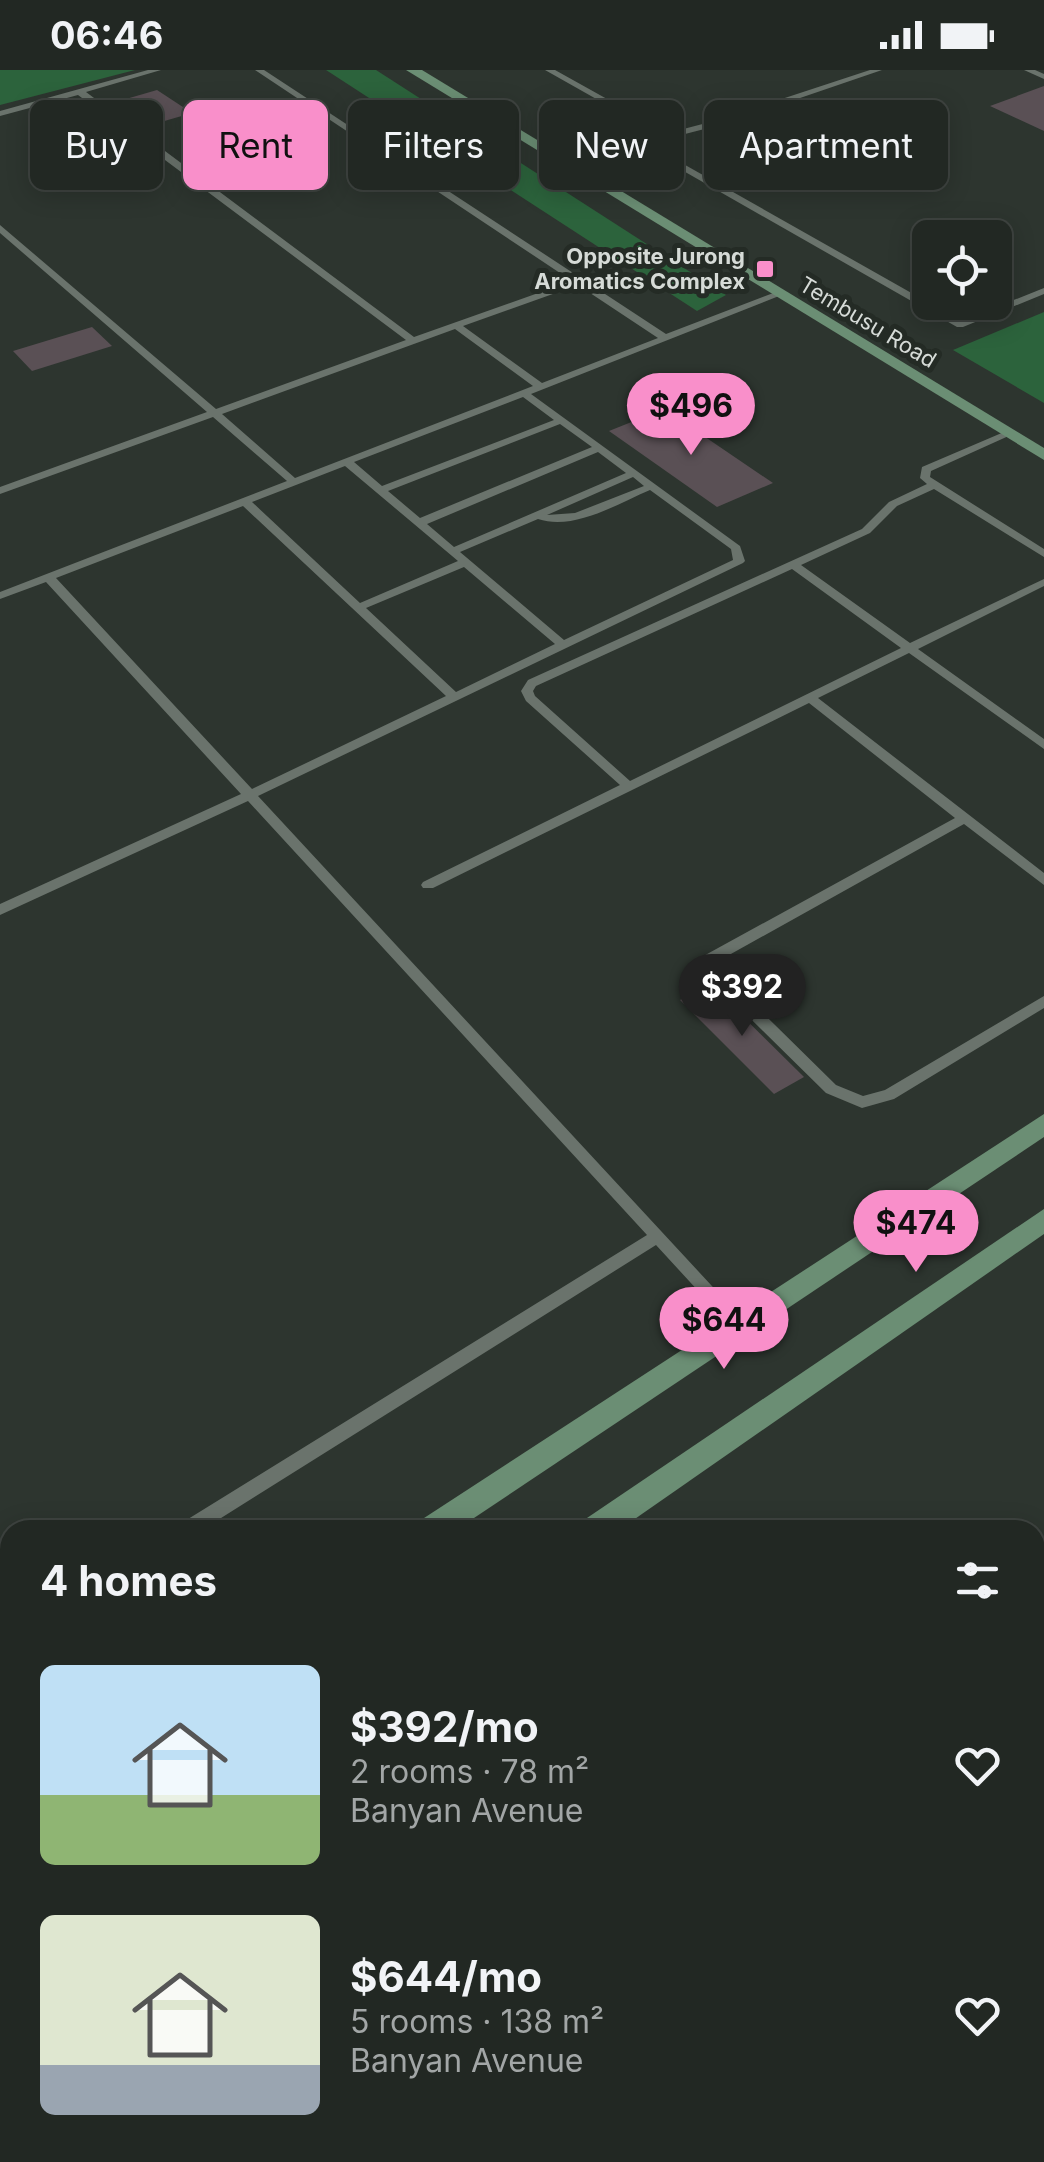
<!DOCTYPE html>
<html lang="en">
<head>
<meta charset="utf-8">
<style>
  :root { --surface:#222823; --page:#2e3430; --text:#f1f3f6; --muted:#a2a6a6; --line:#3f4441; --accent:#f98fca }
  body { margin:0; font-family:Inter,sans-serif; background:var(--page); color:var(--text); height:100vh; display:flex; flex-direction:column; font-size:38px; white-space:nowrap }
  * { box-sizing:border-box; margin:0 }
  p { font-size:32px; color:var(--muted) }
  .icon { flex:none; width:55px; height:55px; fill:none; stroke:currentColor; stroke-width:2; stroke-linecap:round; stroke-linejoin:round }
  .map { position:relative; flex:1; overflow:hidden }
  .drawer { position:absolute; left:0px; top:1450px; width:1045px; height:642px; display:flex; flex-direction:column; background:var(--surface); border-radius:30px 30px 0 0; box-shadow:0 5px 25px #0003,0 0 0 2px var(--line) }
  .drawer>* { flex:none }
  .guide { position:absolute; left:30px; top:30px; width:985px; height:90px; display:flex; gap:20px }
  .tools { position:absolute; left:912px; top:150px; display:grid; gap:20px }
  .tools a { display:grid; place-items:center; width:100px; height:100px; border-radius:15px; background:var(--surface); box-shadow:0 5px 25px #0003,0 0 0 2px var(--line); font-size:50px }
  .price { position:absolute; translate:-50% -85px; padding:0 22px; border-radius:35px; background:var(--accent); color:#111; font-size:32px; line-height:65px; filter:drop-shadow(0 2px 5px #0008) }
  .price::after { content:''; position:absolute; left:50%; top:60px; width:30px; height:22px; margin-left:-15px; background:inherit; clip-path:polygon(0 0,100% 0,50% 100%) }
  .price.active { background:#222; color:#fff }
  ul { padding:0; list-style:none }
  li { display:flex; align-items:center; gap:30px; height:250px; padding:0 40px }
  li span { display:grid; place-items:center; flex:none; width:280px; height:200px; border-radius:15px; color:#555 }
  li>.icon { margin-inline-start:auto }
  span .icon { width:120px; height:120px; fill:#fffc; stroke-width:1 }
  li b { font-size:42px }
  h2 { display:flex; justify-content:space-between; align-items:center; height:120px; padding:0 40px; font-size:42px }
  .chip { padding:0 35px; border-radius:15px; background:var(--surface); box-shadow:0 5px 25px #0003,0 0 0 2px var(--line); font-size:35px; line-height:90px }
  .chip.active { background:var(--accent); color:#111 }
  .status { display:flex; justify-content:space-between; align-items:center; height:70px; padding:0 50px; background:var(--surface); direction:ltr }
  .status svg { height:28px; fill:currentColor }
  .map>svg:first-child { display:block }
</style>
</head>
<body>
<div class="status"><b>06:46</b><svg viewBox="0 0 49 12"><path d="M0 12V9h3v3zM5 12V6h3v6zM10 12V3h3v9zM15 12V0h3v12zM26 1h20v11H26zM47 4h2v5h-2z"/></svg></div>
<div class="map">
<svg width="1044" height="2092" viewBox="0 0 1044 2092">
  <rect width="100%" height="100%" fill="#2d352f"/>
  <g fill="#2c633c">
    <path d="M0,0H135L0,35Z"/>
    <path d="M326,0H376L726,225L697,241Z"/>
    <path d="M1044,242V333L953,280Z"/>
  </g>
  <g fill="#5a5055">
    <path d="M1044,16V61L990,36Z"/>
    <path d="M157,20L192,43L161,52L126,29Z"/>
    <path d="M92,257L112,276L32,301L13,281Z"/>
    <path d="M664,339L773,413L717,437L609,361Z"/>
    <path d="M710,914L804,1007L774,1024L680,930Z"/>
  </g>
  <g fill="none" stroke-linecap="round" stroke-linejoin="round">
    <g fill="#6a736c" fill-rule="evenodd">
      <path d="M148,0H161L86,22L414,267L572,211L255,0H264L666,264L776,222L784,224L531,324L740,476L745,491L743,493L258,726L749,1256L747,1261L741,1263L735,1261L656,1175L202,1460H177L180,1454L647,1165L248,731L0,845V834L241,724L46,512L0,529V522L287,411L213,347L0,424V417L207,342L0,163V155L216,339L406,270L78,25L0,46V41ZM578,215L658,268L542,313L463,256ZM455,259L533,316L295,408L222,344ZM523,327L554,350L382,416L354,392ZM560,354L592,377L420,448L388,421ZM598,382L626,403L454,477L427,454ZM345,396L458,491L360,533L252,432ZM633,407L644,416L575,443L547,445ZM650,420L731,479L733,490L564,570L460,482L538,449C574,461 617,434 650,420ZM243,436L446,626L252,719L56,508ZM464,497L555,574L456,622L366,538Z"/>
      <path d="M545,0H555L668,63L718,50L870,0H882L724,54L564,95L561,94V90L660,65Z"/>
      <path d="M1024,0H1035L1044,4V9Z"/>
      <path d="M648,74L961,251L1044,218V224L963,257H957L645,79L644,77Z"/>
      <path d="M632,79L635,80V84L579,102L572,100Z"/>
      <path d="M1004,362L1013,364L931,401L930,407L1044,479V487L934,419L897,436L870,463L801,495L910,573L1044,509V516L918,579L1044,669V679L909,583L818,628L1044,803V815L964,754L713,894L836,1015L863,1026L885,1020L1044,926V938L894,1029L862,1038L826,1023L698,897L696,893L698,889L955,748L809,633L433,818H423L421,815L423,812L620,715L526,631L521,621L528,610L862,459L889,432L927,414L920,408L922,397ZM792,499L901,578L630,711L535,626L533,621L536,616Z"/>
      <path d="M10,1561V1580L0,1585V1566Z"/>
      <path d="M1044,1611V1633L1035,1637V1615Z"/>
      <path d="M912,2082H935L939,2092H916Z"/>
    </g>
    <g fill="#6b8e74" fill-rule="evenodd">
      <path d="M406,0H422L1044,378V390Z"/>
      <path d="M1044,1044V1067L456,1460H416L421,1450Z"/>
      <path d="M1044,1139V1164L619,1460H579L584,1450Z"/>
      <path d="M10,1724V1759L0,1763V1728Z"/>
      <path d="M10,1831V1868L0,1872V1835Z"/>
      <path d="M482,2082H519L522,2092H486Z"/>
      <path d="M604,2082H641L645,2092H608Z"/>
    </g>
  </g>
  <rect fill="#f98fca" stroke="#242b25" stroke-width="4" x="755" y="189" width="20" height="20" rx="5"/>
  <g text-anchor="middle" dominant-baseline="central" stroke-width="10" stroke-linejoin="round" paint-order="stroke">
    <g font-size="22" font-weight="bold" fill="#d6dbd7" stroke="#242b25" text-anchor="end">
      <text x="745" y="186">Opposite Jurong<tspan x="745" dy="25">Aromatics Complex</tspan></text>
    </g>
    <g font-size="22" fill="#d6dbd7" stroke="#242b25">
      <text transform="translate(868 252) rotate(31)">Tembusu Road</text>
    </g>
  </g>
</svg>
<div class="tools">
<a><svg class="icon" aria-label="locate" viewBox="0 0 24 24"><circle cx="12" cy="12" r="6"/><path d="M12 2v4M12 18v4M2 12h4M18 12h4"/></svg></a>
</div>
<b class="price" style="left:691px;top:388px">$496</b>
<b class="price active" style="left:742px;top:969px">$392</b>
<b class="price" style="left:916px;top:1205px">$474</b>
<b class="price" style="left:724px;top:1302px">$644</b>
<div class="guide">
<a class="chip">Buy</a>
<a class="chip active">Rent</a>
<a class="chip">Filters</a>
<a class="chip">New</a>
<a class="chip">Apartment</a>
</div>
<section class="drawer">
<h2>4 homes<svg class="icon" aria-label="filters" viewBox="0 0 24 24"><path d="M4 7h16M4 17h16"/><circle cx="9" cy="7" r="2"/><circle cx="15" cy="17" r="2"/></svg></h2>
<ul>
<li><span style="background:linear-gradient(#bfe0f5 65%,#8fb573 0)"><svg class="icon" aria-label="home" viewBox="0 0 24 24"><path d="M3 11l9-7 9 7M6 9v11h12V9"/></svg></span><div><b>$392/mo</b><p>2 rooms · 78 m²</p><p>Banyan Avenue</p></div><svg class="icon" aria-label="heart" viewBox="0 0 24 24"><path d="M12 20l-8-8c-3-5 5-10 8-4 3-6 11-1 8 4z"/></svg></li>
<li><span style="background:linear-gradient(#dfe7d0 75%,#9aa5b1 0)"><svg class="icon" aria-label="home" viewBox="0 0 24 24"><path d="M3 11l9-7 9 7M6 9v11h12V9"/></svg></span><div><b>$644/mo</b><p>5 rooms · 138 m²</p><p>Banyan Avenue</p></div><svg class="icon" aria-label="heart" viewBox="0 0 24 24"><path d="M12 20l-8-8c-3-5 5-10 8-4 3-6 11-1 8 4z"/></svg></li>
</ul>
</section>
</div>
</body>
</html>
